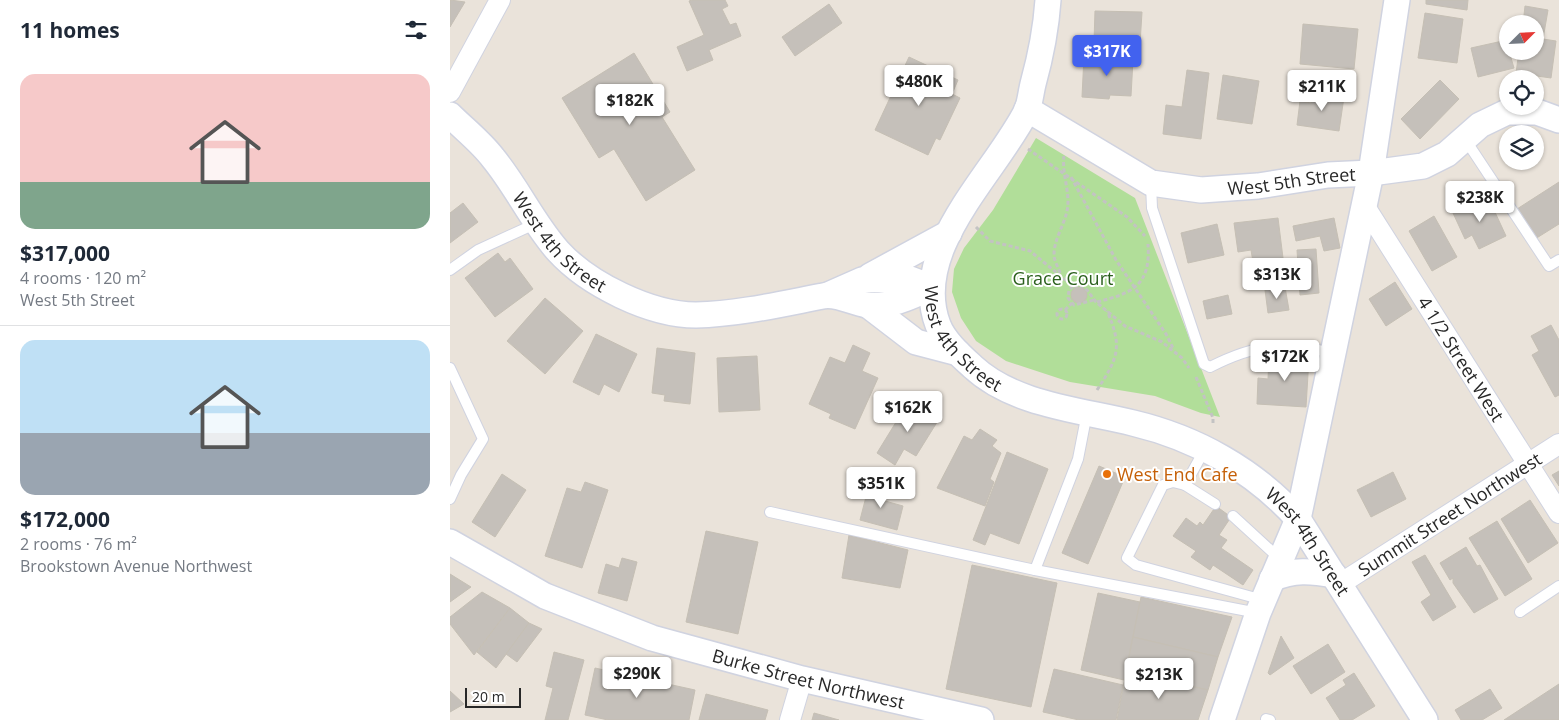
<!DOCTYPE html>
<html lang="en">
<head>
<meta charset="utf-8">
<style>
  :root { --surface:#fff; --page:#f6f6f7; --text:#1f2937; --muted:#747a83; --line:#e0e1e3; --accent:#4262ef }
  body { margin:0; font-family:"Open Sans",sans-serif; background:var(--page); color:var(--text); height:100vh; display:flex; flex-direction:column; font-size:19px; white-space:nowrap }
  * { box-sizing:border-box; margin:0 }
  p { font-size:16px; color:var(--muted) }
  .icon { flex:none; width:28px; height:28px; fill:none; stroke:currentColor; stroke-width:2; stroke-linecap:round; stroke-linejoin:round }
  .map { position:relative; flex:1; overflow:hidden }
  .side { display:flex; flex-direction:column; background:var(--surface); width:450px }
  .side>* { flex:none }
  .needle { width:32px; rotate:66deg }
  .fabs { position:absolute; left:1049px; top:15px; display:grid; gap:10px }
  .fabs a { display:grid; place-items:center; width:45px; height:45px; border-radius:50%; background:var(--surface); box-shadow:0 1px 4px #0004; font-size:25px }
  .scale { position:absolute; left:15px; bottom:12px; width:56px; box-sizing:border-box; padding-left:5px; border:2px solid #282828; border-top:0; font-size:14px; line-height:18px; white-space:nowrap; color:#282828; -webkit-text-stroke:4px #fff; paint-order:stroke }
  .price { position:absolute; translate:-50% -42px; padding:0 11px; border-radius:5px; background:#fff; color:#222; font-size:16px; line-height:32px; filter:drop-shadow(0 1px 2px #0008) }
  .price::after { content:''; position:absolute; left:50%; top:30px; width:15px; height:11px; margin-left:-8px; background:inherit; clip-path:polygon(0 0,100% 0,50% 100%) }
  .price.current { background:var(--accent); color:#fff }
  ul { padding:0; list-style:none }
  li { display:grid; align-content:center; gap:10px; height:265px; padding:0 20px }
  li+li { border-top:1px solid var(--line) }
  li span { display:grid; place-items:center; height:155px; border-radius:15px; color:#555 }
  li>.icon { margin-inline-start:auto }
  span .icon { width:90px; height:90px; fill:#fffc; stroke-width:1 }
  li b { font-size:21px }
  h2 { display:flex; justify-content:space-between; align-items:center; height:60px; padding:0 20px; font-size:21px }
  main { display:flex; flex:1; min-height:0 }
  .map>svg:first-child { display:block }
</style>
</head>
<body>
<main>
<section class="side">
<h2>11 homes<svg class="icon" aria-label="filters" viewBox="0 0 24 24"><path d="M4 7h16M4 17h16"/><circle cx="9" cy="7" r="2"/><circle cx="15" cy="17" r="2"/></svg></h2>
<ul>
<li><span style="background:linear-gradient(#f6c9c9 70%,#7fa58c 0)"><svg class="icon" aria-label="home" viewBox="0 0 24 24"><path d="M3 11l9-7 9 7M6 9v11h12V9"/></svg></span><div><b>$317,000</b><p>4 rooms · 120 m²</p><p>West 5th Street</p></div></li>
<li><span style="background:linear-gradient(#bfe0f5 60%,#9aa5b1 0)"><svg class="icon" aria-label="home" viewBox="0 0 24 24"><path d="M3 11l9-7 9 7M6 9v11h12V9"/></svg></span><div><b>$172,000</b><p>2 rooms · 76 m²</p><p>Brookstown Avenue Northwest</p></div></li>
</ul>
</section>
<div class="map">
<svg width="1109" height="720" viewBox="0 0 1109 720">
  <rect width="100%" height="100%" fill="#eae3da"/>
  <path fill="#b1de99" d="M586,138L685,198L770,417L751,413L705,396L620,382L556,361L526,341L511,318L502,292L504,269L514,248L543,210Z"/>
  <g fill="#c5c0ba" stroke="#c5bfb4">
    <path d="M0,0L15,2L0,27Z"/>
    <path d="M242,0H275L278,6L272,9L280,25L286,23L291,36L259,50L263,60L237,71L227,47L254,35L239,1Z"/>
    <path d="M976,0H1018L1017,10L976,4Z"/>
    <path d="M379,4L392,23L345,56L332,37Z"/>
    <path d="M1075,6L1098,10L1093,39L1106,41L1101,78L1066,73L1069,51H1085V24H1073Z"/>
    <path d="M645,11L692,12L690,44L644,42Z"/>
    <path d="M975,13L1013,19L1007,63L968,58Z"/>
    <path d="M853,24L908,29L904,69L850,64Z"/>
    <path d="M1057,40L1058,51H1059L1064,68L1028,77L1021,48Z"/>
    <path d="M184,53L220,112L212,117L245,170L196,201L164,149L149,158L112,98Z"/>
    <path d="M634,56L683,60L681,96L660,95L659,99L632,97Z"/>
    <path d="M459,57L508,80L502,94L510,98L490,140L486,138L478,155L425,130Z"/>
    <path d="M737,70L759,73L751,139L713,134L716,105L732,107Z"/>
    <path d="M773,75L809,81L802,124L767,119Z"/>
    <path d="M990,80L1009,99L970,139L951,119Z"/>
    <path d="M863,92L894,97L889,131L847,125L850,101L861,103Z"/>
    <path d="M1109,182V224L1085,239L1067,209Z"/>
    <path d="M1038,197L1056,236L1029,249L1022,235L1015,239L1003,213Z"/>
    <path d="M13,203L28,222L0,243V213Z"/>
    <path d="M984,216L1007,257L982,271L959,231Z"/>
    <path d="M828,218L833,258L803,262L801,250L788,252L784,223Z"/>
    <path d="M884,218L890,248L874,251L870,236L846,241L843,226Z"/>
    <path d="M767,224L774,255L738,263L731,233Z"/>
    <path d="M866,249L869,293L850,295L847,250Z"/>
    <path d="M48,253L55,262L60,258L83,289L45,317L15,278Z"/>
    <path d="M945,282L962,309L936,326L919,299Z"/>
    <path d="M835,287L839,310L818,313L815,290Z"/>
    <circle cx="629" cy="295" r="8"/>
    <path d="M778,295L782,314L757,319L753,301Z"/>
    <path d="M95,298L133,331L95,374L57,341Z"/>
    <path d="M1101,325L1109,340V395L1105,397L1082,355L1089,351L1081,336Z"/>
    <path d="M146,334L187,354L169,392L154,384L149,395L123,382Z"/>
    <path d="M403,345L420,353L412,371L428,378L405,429L379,418L381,414L359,404L380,357L395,363Z"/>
    <path d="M207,348L245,353L240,404L214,401L215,395L202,393Z"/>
    <path d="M307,356L310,410L269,412L267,358Z"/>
    <path d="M819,356L859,358L856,407L807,404L808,378L818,379Z"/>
    <path d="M459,401L489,419L466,456L454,449L445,465L427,453Z"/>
    <path d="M530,429L547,440L542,446L551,453L540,479L544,482L535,506L487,488L514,436L522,440Z"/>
    <path d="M557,452L598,469L569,544L540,533L535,545L523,540Z"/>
    <path d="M649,466L675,477L638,564L612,553Z"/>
    <path d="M1109,471V486L1102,475Z"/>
    <path d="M943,472L956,499L921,517L907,490Z"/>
    <path d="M52,474L76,490L45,537L22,522Z"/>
    <path d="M135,482L158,490L132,568L95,556L117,488L131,492Z"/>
    <path d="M419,485L438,490L435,501L453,506L447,530L410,520Z"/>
    <path d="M1080,500L1108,543L1078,563L1051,519Z"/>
    <path d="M766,506L781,517L769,535L777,540L771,548L803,570L793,585L763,565L760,570L741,557L746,551L723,536L736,518L747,526L750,522L753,525Z"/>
    <path d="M1047,521L1082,579L1055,596L1019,538Z"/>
    <path d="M256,531L308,542L288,634L236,622Z"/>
    <path d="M399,535L458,550L450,588L392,578Z"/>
    <path d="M1016,547L1027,566L1030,565L1048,599L1024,613L1003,583V578L1000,580L990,563Z"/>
    <path d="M975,555L1006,607L983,621L971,602L981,595L962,562Z"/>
    <path d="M172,558L187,562L177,601L148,593L156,564L169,568Z"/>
    <path d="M522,565L607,583L581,707L496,689Z"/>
    <path d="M0,574L21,587L0,602Z"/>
    <path d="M32,592L60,608L24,655L0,624V617Z"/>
    <path d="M648,593L690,602L674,680L631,670Z"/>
    <path d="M691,597L782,617L768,657L683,637Z"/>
    <path d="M60,608L79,623L46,668L27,652Z"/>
    <path d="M79,623L92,629L67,662L56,654Z"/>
    <path d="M831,636L844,658L820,675L818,673Z"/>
    <path d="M683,637L768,657L758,690L676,672Z"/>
    <path d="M878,644L895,672L861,694L843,666Z"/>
    <path d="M104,652L134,660L118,720H95L103,688L96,686Z"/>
    <path d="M145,668L245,690L239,720H158L135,715Z"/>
    <path d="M604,669L673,685L666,720H629L593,712Z"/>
    <path d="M676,672L758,690L748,720H667Z"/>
    <path d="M904,673L925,706L902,720H890L876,698L896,685L893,680Z"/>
    <path d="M1109,684V720H1054Z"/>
    <path d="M1040,689L1052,708L1032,720H1011L1005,710Z"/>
    <path d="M0,691L14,704L0,712Z"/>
    <path d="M256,694L318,710L315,720H249Z"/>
    <path d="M364,713L389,720H362Z"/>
  </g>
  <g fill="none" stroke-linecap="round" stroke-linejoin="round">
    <g stroke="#d0d3e0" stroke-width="12">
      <g id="service">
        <path d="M1015,139L1099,266L1109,260"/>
        <path d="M701,184L702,208L754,364L760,367C808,343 830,342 883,353"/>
        <path d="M0,270L28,250L87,223"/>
        <path d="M0,368L33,439L11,475L0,499"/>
        <path d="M755,449L735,485L723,482L713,485L677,558L686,565L813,600"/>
        <path d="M735,485L765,504"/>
        <path d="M320,512L585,570L808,613"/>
        <path d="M783,516L830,559"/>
        <path d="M585,570L628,459L637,413"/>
        <path d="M1070,612L1109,586"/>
        <path d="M816,719L820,720"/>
      </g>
    </g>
    <g stroke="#d0d3e0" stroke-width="22">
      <g id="minor">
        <path d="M0,92L50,0"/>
        <path id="s1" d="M914,205L1109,513"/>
        <path id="s2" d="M890,584L1109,444"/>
        <path d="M340,720L352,679"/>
      </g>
    </g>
    <g stroke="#d0d3e0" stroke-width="28">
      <g id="tertiary">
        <path id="s3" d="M598,0C596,30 591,55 583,84C581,92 580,103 577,110C545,174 459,249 488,325C494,341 511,356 523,367C564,405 631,410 683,423C746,438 804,470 848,519L975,720"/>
        <path id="s4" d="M577,109L701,183L751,190L808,186L878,175L921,173L973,166L997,154L1030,125L1057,112H1087L1109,120"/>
        <path id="s5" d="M0,115C14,129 31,142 43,158C67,187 83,223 108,251C138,284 200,315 246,315C289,314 331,304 373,296C387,293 403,303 417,305C437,308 464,296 481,287"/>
        <path d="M420,276L499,233"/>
        <path d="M378,295L412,280L460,279L481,287"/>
        <path d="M419,306L466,342L508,353"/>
        <path id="s6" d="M0,542L95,596L202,638L352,679L531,720"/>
        <path d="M822,579C843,569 862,571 884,575"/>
        <path d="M772,720L808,613L848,519L921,173L947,0"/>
      </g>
    </g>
    <g stroke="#c3c3c3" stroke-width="3" stroke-dasharray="4 2.5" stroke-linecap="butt">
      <path d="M578,149L677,217L695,236"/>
      <path d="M621,177L666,260L716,334L724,350"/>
      <path d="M526,227L540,241L580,251L623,286H632L637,290L646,302L675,326L712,342L732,358L739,368"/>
      <path d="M610,273C608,267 604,260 604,255C604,236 618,221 618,202C618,186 612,172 614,156"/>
      <path d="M623,286L619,290L618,298L624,305L644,300"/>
      <path d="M647,302C682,293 701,286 698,244"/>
      <circle cx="612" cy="314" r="5"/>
      <path d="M615,310L622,303"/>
      <path d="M746,377L763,418V423"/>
      <path d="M647,390C668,358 673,347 657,311"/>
    </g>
    <use href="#service" stroke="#fff" stroke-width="10"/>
    <use href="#minor" stroke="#fff" stroke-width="20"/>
    <use href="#tertiary" stroke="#fff" stroke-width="25"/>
  </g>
  <circle fill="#e8710a" stroke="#fff" stroke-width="2" cx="657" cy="474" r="5"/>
  <g text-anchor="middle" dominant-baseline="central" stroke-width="4" stroke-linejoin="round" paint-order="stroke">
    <g font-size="18" fill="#282828" stroke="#fff">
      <text stroke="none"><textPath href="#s4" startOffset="286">West 5th Street</textPath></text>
      <text stroke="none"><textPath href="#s5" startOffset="169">West 4th Street</textPath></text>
      <text stroke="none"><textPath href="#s3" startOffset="378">West 4th Street</textPath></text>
      <text stroke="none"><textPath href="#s1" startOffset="182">4 1/2 Street West</textPath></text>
      <text stroke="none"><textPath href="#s2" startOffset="130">Summit Street Northwest</textPath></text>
      <text stroke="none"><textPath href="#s3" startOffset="798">West 4th Street</textPath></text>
      <text stroke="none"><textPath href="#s6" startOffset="386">Burke Street Northwest</textPath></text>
    </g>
    <g font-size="18" fill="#2b601d" stroke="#fff">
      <text x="613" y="278">Grace Court</text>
    </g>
    <g font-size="18" fill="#c56008" stroke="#fff" text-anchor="start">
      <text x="667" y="474">West End Cafe</text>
    </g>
  </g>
</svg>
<div class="fabs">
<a><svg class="needle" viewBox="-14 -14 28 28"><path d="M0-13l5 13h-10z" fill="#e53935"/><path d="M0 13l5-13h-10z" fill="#747a83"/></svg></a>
<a><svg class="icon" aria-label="locate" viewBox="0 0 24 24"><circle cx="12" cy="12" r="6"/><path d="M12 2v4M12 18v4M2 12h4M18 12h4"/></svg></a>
<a><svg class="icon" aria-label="layers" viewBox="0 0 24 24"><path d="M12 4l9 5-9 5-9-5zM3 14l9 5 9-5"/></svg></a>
</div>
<div class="scale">20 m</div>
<b class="price current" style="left:657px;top:77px">$317K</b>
<b class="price" style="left:469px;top:107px">$480K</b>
<b class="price" style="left:872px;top:112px">$211K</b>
<b class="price" style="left:180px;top:126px">$182K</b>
<b class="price" style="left:1030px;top:223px">$238K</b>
<b class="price" style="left:827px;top:300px">$313K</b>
<b class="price" style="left:835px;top:382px">$172K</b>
<b class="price" style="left:458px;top:433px">$162K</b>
<b class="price" style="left:431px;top:509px">$351K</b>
<b class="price" style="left:187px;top:699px">$290K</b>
<b class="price" style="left:709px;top:700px">$213K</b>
</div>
</main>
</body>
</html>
